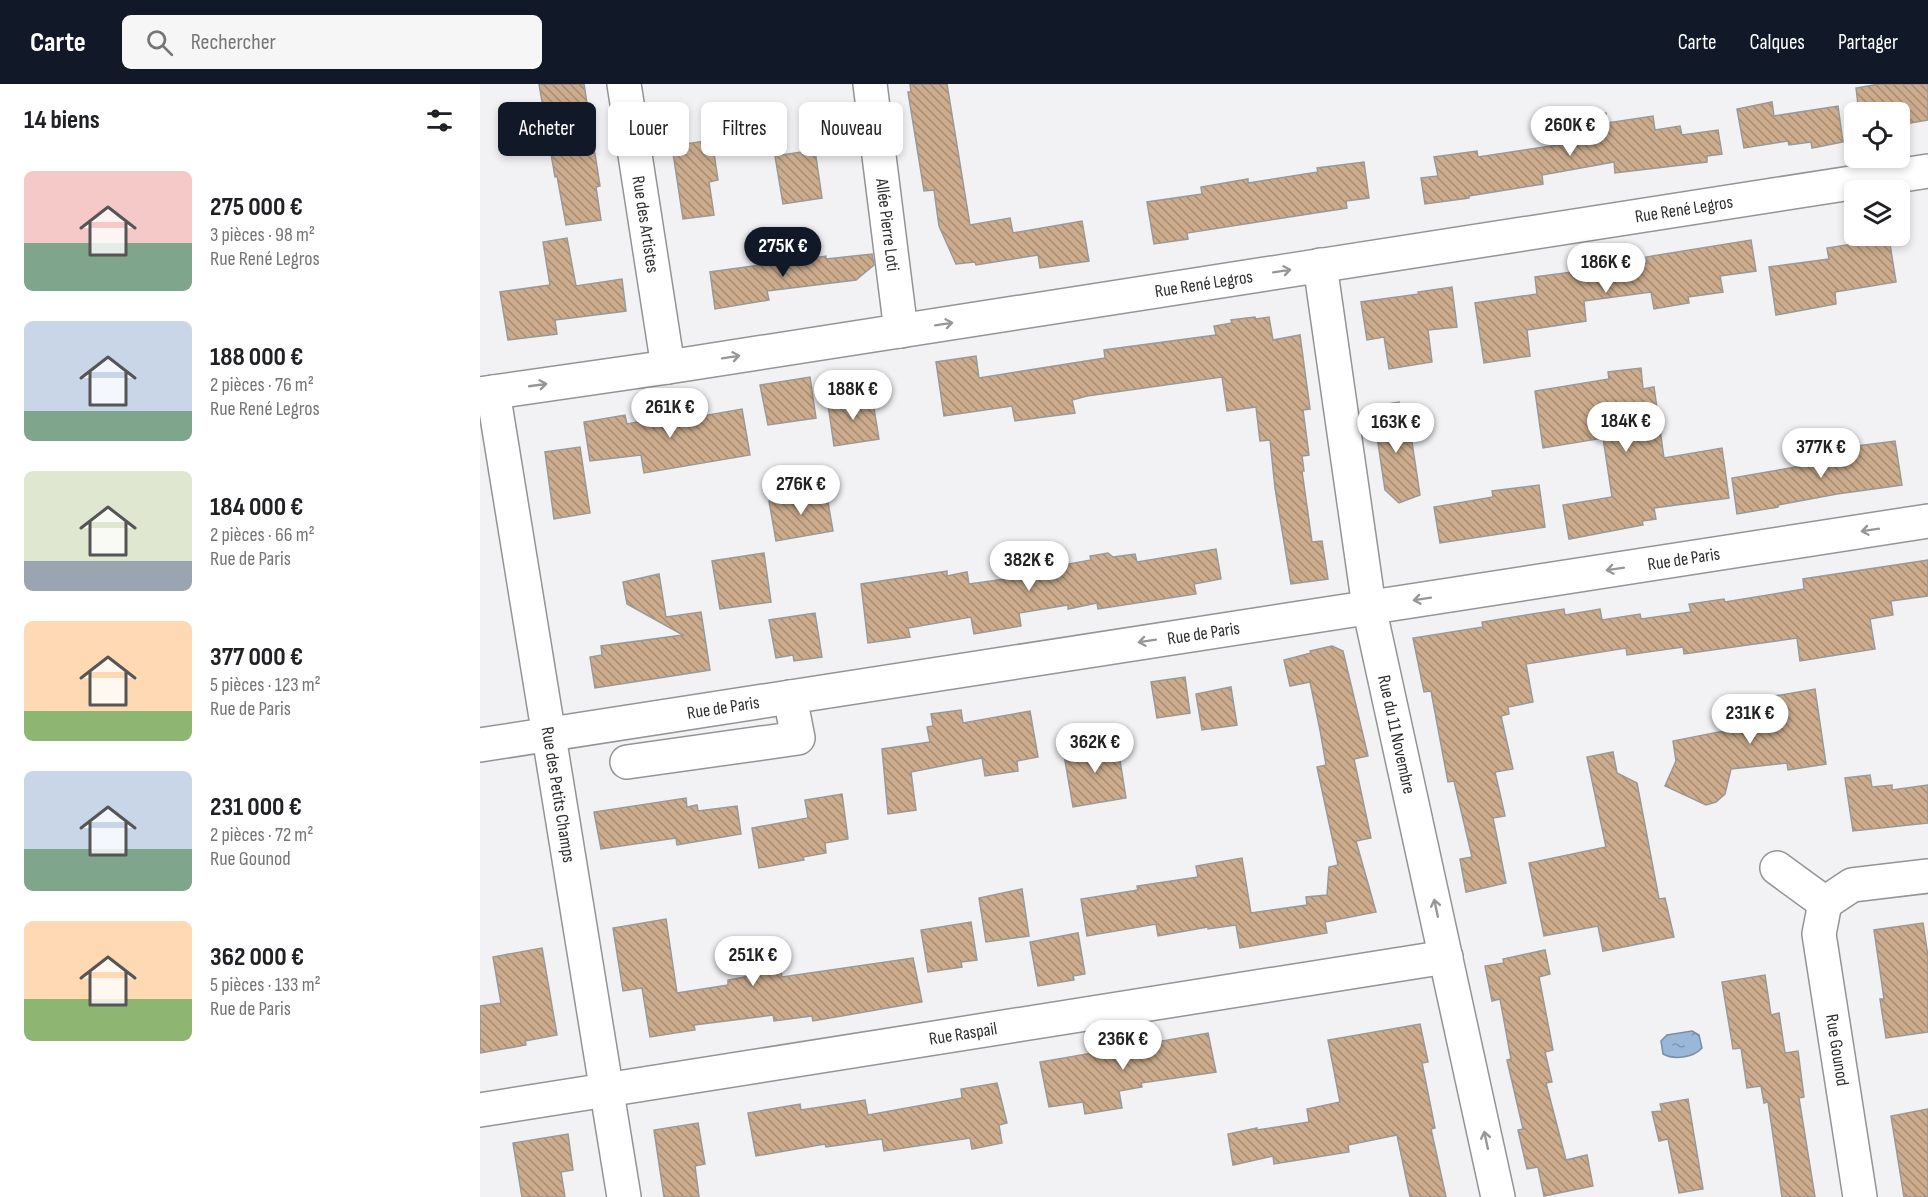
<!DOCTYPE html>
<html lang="fr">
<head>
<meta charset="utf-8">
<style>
  :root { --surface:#fff; --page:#f6f6f6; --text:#202124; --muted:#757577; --accent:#111827 }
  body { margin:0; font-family:"Sofia Sans Condensed",sans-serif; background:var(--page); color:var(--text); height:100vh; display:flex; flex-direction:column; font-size:22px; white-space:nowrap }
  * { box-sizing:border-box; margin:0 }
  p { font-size:20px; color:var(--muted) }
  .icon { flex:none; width:33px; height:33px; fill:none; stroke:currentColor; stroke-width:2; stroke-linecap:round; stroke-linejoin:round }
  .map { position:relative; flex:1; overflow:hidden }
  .sheet { display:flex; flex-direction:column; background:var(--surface); width:480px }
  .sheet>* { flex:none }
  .hud { position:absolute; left:18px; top:18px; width:570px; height:54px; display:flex; gap:12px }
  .fabs { position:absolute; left:1364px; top:18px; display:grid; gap:12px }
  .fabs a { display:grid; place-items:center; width:66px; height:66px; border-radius:9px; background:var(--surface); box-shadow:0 3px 9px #0003; font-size:30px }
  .price { position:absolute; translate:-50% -51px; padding:0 14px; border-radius:21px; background:#fff; color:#222; font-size:20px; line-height:39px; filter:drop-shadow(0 2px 3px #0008) }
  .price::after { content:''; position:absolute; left:50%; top:36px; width:18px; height:14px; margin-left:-9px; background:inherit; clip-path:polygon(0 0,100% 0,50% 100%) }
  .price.active { background:var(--accent); color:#fff }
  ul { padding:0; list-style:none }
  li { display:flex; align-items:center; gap:18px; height:150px; padding:0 24px }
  li span { display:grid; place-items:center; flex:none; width:168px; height:120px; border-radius:9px; color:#555 }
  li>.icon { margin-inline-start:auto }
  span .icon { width:72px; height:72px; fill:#fffc; stroke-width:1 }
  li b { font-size:26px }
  h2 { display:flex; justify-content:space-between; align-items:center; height:72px; padding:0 24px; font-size:26px }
  .pill { padding:0 21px; border-radius:9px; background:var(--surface); box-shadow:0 3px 9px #0003; font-size:21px; line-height:54px }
  .pill.active { background:var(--accent); color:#fff }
  header { display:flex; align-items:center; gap:36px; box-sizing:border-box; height:84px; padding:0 30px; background:var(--accent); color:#fff }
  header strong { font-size:28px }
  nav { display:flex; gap:33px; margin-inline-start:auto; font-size:21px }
  .search { width:420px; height:54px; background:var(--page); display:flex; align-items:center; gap:15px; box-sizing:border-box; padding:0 21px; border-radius:9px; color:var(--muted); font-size:22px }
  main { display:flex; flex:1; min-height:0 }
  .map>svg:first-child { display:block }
</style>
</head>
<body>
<header>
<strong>Carte</strong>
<div class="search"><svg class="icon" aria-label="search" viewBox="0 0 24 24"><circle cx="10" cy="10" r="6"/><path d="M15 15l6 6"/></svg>Rechercher</div>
<nav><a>Carte</a><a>Calques</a><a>Partager</a></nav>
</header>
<main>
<section class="sheet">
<h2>14 biens<svg class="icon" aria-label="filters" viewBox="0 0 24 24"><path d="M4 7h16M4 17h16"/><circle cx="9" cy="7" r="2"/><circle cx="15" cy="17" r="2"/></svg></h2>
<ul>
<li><span style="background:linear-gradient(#f6c9c9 60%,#7fa58c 0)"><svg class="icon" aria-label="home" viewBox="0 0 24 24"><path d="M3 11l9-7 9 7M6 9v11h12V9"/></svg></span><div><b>275 000 €</b><p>3 pièces · 98 m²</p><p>Rue René Legros</p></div></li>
<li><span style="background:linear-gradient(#c9d6e8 75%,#7fa58c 0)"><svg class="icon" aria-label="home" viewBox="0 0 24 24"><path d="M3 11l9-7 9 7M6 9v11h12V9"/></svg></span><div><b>188 000 €</b><p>2 pièces · 76 m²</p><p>Rue René Legros</p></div></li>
<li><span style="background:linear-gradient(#dfe7d0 75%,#9aa5b1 0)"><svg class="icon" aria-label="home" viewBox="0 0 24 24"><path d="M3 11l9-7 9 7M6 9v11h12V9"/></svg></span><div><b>184 000 €</b><p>2 pièces · 66 m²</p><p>Rue de Paris</p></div></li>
<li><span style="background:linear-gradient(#ffd9b3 75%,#8fb573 0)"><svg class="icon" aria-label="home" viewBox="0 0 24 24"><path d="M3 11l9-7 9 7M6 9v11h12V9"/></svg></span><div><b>377 000 €</b><p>5 pièces · 123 m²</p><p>Rue de Paris</p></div></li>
<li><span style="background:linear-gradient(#c9d6e8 65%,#7fa58c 0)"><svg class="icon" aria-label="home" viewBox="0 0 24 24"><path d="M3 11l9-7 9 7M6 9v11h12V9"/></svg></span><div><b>231 000 €</b><p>2 pièces · 72 m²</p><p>Rue Gounod</p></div></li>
<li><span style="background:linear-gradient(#ffd9b3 65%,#8fb573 0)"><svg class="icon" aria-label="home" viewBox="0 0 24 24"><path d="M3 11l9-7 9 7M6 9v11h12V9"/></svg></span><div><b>362 000 €</b><p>5 pièces · 133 m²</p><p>Rue de Paris</p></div></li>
</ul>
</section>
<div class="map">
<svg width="1448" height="1113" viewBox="0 0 1448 1113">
  <defs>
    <pattern id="water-ripples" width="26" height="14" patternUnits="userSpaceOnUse" patternTransform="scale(1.5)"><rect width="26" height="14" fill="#99b7d8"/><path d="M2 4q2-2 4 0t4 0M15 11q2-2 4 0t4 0" fill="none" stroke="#7d95b0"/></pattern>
    <pattern id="building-back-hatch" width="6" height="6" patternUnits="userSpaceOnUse" patternTransform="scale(1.5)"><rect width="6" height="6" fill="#ccac8c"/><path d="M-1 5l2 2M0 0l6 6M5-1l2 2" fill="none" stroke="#a68c73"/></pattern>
  </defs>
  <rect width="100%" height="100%" fill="#f2f2f5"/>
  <path fill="url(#water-ripples)" stroke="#798ea6" stroke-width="1.5" d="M1212,947L1219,951L1222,964C1213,974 1194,976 1183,970L1181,957L1187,951Z"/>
  <g fill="url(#building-back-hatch)" stroke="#9b9997" stroke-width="1.5">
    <path d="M59,0H104L120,102L116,103L121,136L86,141L77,92L75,93Z"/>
    <path d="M430,0H467L490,141L530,134L533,149L602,137L609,177L560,184L558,171L496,181L495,178L476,180L459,142L454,106L444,107L428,8H431Z"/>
    <path d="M1399,0H1448V36L1424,40V36L1419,37V28H1379L1376,4Z"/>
    <path d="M1292,18L1294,32L1358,22L1363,58L1332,64L1331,58L1309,61L1308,57L1264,64L1257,25Z"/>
    <path d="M1126,29L1127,39L1173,32L1175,46L1200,42L1202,51L1238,46L1242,70L1227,72V78L1135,89L1134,78L1062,91L1063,100L989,112V114L945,120L941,94L958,92L954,73L997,67L998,73L1084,60L1080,36Z"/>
    <path d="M232,56L238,96L229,98L234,131L203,135L192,62Z"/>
    <path d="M335,66L342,114L303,120L295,72Z"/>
    <path d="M884,78L889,114L866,117L867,124L707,149L708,155L674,160L667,118L722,110L721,103L768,95V99L838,88L837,84Z"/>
    <path d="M87,154L96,202L142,195L146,227L75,236L77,250L28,256L20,208L70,201L63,158Z"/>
    <path d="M1409,154L1416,198L1355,208L1356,220L1296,231L1289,183L1349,175L1347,164Z"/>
    <path d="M1271,156L1276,187L1240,192L1243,208L1208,213L1209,219L1174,225L1171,208L1104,217L1106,237L1047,246L1050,272L1004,279L995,219L1057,210L1055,193L1099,187L1100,190L1167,179L1166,173Z"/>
    <path d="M392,170L394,181L376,196L287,207L289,216L235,225L230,188L346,172V175Z"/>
    <path d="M972,203L977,243L948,246L952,278L909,285L904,253L887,256L881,218L939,210L938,208Z"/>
    <path d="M775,233L776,235L789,233L793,256L820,251L830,325L823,326L829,371L822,372L824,387H822L832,458L842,457L848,495L811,500L795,404L790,356L780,357L776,323L747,327L742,293L607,312L592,316L595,329L572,332L535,337L532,322L464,332L456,278L496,272L499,294L625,274L624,266L736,251L734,242L752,239L751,236Z"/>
    <path d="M1161,284L1163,305L1174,303L1184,374L1242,364L1249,414L1174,424L1176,435L1162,437L1163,441L1089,455L1083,421L1132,413L1123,354L1063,364L1055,307L1129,295L1128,288Z"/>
    <path d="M330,293L336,334L288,341L280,301Z"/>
    <path d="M392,312L399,355L354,362L348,320Z"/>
    <path d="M919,318L925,359L932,358L940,411L919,419L905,406L896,346H898L895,322Z"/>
    <path d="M262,325L270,371L164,389L161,371L110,377L104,338L145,331L147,340L216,327L217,333Z"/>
    <path d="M1415,357L1422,401L1357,410L1298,421V423L1257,430L1252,394L1363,375L1361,364Z"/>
    <path d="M100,363L110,429L74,435L65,368Z"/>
    <path d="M1059,401L1065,443L960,459L954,423L1013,413L1012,407Z"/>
    <path d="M346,407L353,447L296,457L289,417Z"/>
    <path d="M736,465L741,495L714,500L716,510L618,525L617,519L588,525V521L539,529L541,542L494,550L491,533L428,544L430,553L388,559L381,500L467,487V492L487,488L489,500L540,493L539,489L611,476L610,472L628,469L633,473L655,470L657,478Z"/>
    <path d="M284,469L291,518L240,525L232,477Z"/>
    <path d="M1448,476V512L1411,517L1413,531L1390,535L1395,565L1320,577L1317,554L1204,570L1203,563L1147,571L1146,564L1046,580L1053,618L1028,623L1029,630L1021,632L1033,685L1015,688L1025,732L1013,734L1026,799L986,808L980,775L992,773L974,697L968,698L951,607L944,608L933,554L1003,543L1002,538L1084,525L1085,531L1120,525L1122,536L1160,530L1161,535L1211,528L1209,520L1244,515L1245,518L1324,505L1323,495Z"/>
    <path d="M179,490L186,533L221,528L230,586L115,604L110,573L122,571L121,562L203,551L147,520L143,498Z"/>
    <path d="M335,529L342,573L314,577L313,571L296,574L289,536Z"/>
    <path d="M852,562L863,567L888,672L874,675L891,754L876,757L896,828L845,838L847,849L760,864L756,841L728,845V843L678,852L676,840L607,852L601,815L658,806L657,802L718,793L716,782L762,774L771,829L827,821L826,813L847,811L849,783L858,781L837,683L846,681L840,646L830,598L810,602L804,576L831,569L830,567Z"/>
    <path d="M705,593L710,629L677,634L671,598Z"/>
    <path d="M751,603L757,641L722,646L716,610Z"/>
    <path d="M1335,605L1346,680L1308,686L1307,679L1251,685L1245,710L1236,718L1226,721L1185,702L1196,677L1193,657L1244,647L1241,630L1273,624L1272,616Z"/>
    <path d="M481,626L483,639L550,627L558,673L537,677L538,687L505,692L502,674L431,688L436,726L408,730L402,665L450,658L447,643L453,642L451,630Z"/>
    <path d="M637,658L646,714L593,723L583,665Z"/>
    <path d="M1133,668L1137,689L1157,699L1179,815L1185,814L1194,853L1123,867L1118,842L1064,852L1049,779L1126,763L1107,673Z"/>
    <path d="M1390,691L1392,703L1412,701V706L1448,701V739L1373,747L1365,694Z"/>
    <path d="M362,710L368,755L345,759L346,769L323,773L324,776L279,784L272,744L328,734L325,716Z"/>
    <path d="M206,714L207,723L217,721L218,727L257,722L261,750L197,761L196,754L121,765L114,728Z"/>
    <path d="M542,805L549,852L506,858L499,814Z"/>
    <path d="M186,835L197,909L248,901V896L301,886L302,893L433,874L442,918L333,937L332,932L294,937L293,931L214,941L215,946L170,953L162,904L143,907L133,844Z"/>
    <path d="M491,838L497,876L481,878L482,883L448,888L441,846Z"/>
    <path d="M1443,839L1448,872V948L1406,954L1400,915H1404L1394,846Z"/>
    <path d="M598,849L605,890L593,892L594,896L558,902L550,858Z"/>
    <path d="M62,864L77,951L45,957L46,961L0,969V922L21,919L13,873Z"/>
    <path d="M1065,866L1070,890L1059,893L1073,966L1065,968L1072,998L1066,999L1086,1076L1107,1071L1113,1102L1064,1112L1058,1083L1047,1085L1038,1046L1043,1045L1027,976L1031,975L1020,915L1012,917L1005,882L1024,879L1023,875Z"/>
    <path d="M1285,891L1291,931L1299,929L1305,969L1318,967L1324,1013L1319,1014L1335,1113H1302L1288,1018L1284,1019L1281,1002L1267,1004L1261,964L1253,965L1242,898Z"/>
    <path d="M940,940L948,978L942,979L955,1044L951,1045L966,1113H930L917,1051L868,1061L869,1068L794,1080L793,1072L753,1081L748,1050L777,1044V1046L829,1038L827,1025L860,1018L848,956Z"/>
    <path d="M728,949L736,988L661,999L662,1003L639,1007L642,1024L605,1030L603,1018L569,1023L560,978Z"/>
    <path d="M517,999L527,1039L519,1041L522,1059L492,1065L490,1054L404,1067L402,1055L346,1063L345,1060L276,1072L268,1029L320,1020L321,1026L385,1016L388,1031L482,1014L481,1005Z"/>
    <path d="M1208,1015L1223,1105L1199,1109L1188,1055L1179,1057L1172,1028L1182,1027L1180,1020Z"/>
    <path d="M1448,1025V1113H1424L1411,1032Z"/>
    <path d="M218,1039L225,1080L215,1082L219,1113H184L174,1046Z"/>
    <path d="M88,1050L93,1086L81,1088L85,1113H42L33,1059Z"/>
  </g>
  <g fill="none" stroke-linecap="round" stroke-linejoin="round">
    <g stroke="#949496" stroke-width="36">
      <g id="minor">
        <path id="s1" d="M144,0L188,283"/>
        <path id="s2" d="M390,0L421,247"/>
        <path id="s3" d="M840,181L889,523L1018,1113"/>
        <path id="s4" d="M13,308L144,1113"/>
        <path id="s5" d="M0,310L188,283L1448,87"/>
        <path id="s6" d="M0,661L1448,437"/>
        <path d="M147,678L318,654L310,613"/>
        <path d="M1297,784L1345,819"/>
        <path id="s7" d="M0,1026L966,873"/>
        <path d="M1380,1113L1339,850L1345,819L1372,801L1448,792"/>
      </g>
    </g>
    <use href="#minor" stroke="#fff" stroke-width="33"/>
  </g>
  <defs><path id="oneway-shaft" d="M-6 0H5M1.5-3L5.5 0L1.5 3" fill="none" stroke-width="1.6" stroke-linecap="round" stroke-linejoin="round" transform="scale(1.5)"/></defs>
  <g stroke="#979798">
    <use href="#oneway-shaft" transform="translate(802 187) rotate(-9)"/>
    <use href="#oneway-shaft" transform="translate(464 240) rotate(-9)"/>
    <use href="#oneway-shaft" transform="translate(251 273) rotate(-9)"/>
    <use href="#oneway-shaft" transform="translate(58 301) rotate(-8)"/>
    <use href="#oneway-shaft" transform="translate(1390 446) rotate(171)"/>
    <use href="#oneway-shaft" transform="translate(1135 485) rotate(171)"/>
    <use href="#oneway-shaft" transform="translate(942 515) rotate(171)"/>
    <use href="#oneway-shaft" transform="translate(667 557) rotate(171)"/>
    <use href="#oneway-shaft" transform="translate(956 824) rotate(-102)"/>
    <use href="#oneway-shaft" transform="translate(1006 1056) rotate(-102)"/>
  </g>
  <g text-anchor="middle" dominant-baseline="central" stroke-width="4.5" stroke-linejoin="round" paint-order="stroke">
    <g font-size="18" fill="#2f2f30" stroke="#fff">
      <text stroke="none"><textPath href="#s5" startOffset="1218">Rue René Legros</textPath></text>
      <text stroke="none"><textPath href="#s1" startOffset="142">Rue des Artistes</textPath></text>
      <text stroke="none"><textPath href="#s2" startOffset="142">Allée Pierre Loti</textPath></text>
      <text stroke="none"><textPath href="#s5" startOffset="732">Rue René Legros</textPath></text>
      <text stroke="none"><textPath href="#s6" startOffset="1218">Rue de Paris</textPath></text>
      <text stroke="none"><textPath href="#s6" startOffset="732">Rue de Paris</textPath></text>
      <text stroke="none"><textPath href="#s6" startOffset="246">Rue de Paris</textPath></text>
      <text stroke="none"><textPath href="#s3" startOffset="476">Rue du 11 Novembre</textPath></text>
      <text stroke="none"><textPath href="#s4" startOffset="408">Rue des Petits Champs</textPath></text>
      <text stroke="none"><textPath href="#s7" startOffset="489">Rue Raspail</textPath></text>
      <text transform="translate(1357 966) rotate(81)">Rue Gounod</text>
    </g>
  </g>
</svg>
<div class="fabs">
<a><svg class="icon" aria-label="locate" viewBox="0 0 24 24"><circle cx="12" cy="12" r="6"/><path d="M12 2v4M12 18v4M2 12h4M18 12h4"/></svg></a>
<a><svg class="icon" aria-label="layers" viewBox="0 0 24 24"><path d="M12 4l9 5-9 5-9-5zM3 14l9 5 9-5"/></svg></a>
</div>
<b class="price" style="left:1090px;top:73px">260K €</b>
<b class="price active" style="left:303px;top:194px">275K €</b>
<b class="price" style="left:1126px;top:210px">186K €</b>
<b class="price" style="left:373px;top:337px">188K €</b>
<b class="price" style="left:190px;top:355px">261K €</b>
<b class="price" style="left:1146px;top:369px">184K €</b>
<b class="price" style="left:916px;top:370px">163K €</b>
<b class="price" style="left:1341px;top:395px">377K €</b>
<b class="price" style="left:321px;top:432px">276K €</b>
<b class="price" style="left:549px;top:508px">382K €</b>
<b class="price" style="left:1270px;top:661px">231K €</b>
<b class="price" style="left:615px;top:690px">362K €</b>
<b class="price" style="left:273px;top:903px">251K €</b>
<b class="price" style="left:643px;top:987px">236K €</b>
<div class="hud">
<a class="pill active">Acheter</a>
<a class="pill">Louer</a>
<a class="pill">Filtres</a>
<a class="pill">Nouveau</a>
</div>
</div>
</main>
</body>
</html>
